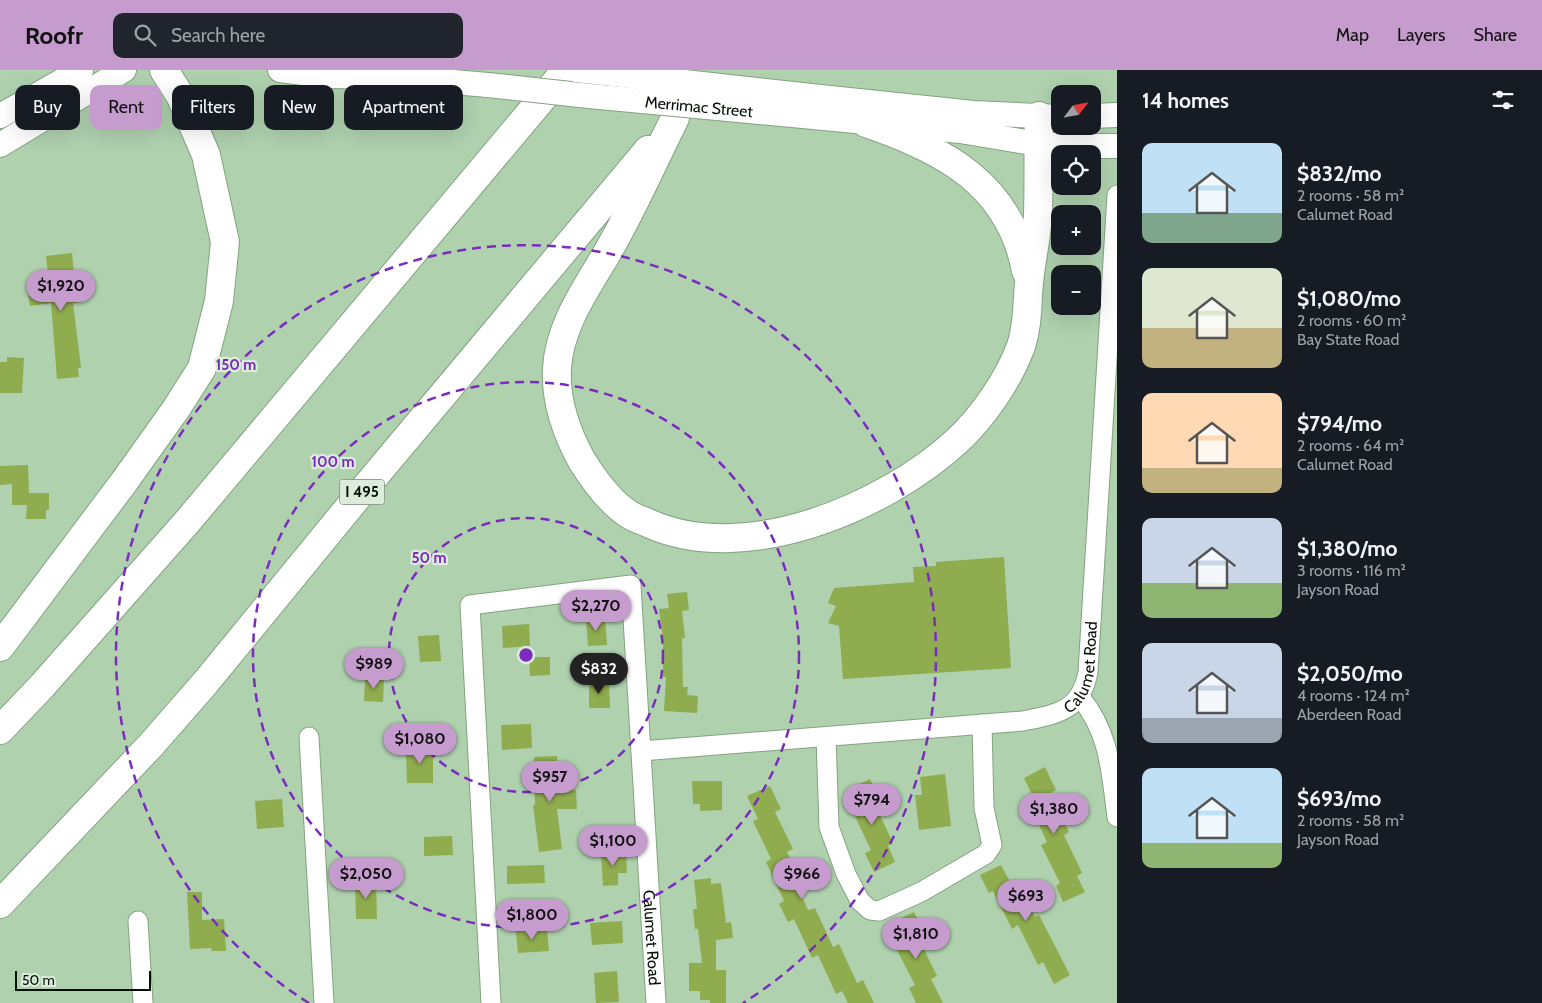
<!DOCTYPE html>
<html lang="en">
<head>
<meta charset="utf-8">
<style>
  :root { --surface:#171b24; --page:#20242c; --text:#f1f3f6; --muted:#9ea1a6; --accent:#c59ccd }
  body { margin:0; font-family:Cabin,sans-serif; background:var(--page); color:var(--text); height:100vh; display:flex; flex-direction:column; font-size:19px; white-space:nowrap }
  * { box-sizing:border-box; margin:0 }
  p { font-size:16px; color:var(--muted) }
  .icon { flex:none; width:28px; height:28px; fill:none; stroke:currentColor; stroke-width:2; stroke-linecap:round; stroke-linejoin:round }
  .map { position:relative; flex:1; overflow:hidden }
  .sheet { display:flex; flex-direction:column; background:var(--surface); width:425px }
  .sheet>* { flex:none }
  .banner { position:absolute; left:15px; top:15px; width:475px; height:45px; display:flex; gap:10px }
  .needle { width:32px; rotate:58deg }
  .fabs { position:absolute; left:1051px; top:15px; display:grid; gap:10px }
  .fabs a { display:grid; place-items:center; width:50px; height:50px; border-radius:10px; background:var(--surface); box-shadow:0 5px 20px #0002; font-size:25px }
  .scale { position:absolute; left:15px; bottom:12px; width:136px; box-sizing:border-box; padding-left:5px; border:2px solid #061106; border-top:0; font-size:14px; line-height:18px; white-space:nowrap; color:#061106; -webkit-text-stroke:4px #dbecda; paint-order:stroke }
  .price { position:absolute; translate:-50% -42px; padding:0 11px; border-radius:18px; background:var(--accent); color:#111; font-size:16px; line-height:32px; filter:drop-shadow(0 1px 2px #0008) }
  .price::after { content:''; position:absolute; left:50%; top:30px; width:15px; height:11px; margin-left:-8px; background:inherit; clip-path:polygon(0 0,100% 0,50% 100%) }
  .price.selected { background:#222; color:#fff }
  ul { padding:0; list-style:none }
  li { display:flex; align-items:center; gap:15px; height:125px; padding:0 25px }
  li span { display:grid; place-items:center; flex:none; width:140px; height:100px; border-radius:10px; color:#555 }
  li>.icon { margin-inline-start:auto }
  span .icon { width:60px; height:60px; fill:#fffc; stroke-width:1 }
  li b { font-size:21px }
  h2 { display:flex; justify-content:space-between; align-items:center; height:60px; padding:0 25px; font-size:21px }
  .pill { padding:0 18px; border-radius:10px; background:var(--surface); box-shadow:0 5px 20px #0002; font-size:18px; line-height:45px }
  .pill.selected { background:var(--accent); color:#111 }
  header { display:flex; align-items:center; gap:30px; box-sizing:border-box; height:70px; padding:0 25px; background:var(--accent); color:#111 }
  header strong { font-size:24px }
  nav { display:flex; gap:28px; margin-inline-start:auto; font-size:18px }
  .search { width:350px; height:45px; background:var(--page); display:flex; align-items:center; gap:12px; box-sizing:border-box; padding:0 18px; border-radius:10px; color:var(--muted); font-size:19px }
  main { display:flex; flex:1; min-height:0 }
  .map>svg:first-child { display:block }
</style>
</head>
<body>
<header>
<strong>Roofr</strong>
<div class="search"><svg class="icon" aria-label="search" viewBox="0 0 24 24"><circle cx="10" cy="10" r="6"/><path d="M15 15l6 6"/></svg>Search here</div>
<nav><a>Map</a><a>Layers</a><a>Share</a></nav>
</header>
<main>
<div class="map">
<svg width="1117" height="933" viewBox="0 0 1117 933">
  <rect width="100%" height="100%" fill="#afd1ae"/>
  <g fill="#8fac4e">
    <path d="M72,183L77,233H73L81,298H78L79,307L57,309L51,233L30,236L27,217L49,214L46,186Z"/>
    <path d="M7,287L24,288L22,323H0V292H7Z"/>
    <path d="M28,395L29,423H49V440H46V449H26L27,435H12V414L0,415V396Z"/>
    <path d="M1004,487L1011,598L843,609L839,556L828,553L836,536L828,533L834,518L914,512L913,497L936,496V492Z"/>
    <path d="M687,522L689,540L682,541L685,568H682L683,617H688L687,625L698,626L697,643L664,641L666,607H663V570L659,539L669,538L667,524Z"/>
    <path d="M605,548L607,575L588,576L586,549Z"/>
    <path d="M529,554L530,576L503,578L502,556Z"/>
    <path d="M439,565L441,591L420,592L418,566Z"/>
    <path d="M529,587H550V605L530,606Z"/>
    <path d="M365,608H384L383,632L364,631Z"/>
    <path d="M589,612H609L610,638H589Z"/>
    <path d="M531,654L532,678L502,680L501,655Z"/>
    <path d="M406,677H433V713H407Z"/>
    <path d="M557,686V720H576L577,739H557L562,779L539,782L533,735H535L534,687Z"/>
    <path d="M1045,697L1056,720L1050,723L1069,762L1064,765L1082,803L1077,806L1085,822L1063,832L1056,816L1060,813L1041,775L1047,772L1029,734L1035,731L1024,708Z"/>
    <path d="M945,704L951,756L919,760L915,725H922L920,707Z"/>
    <path d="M870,709L880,731L875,734L893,773L888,776L895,792L874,802L865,783L871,780L853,742L859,740L849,719Z"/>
    <path d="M692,711H722V740L700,741V734H693Z"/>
    <path d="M770,716L781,739L775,742L793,779L787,782L795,798L790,800L808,840L815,838L833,877L839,874L857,913L863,910L874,933H848L842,921L836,924L818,885L812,888L794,849L788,852L779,834L784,831L766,792L771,789L753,751L758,749L747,726Z"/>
    <path d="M282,729L284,757L257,759L255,731Z"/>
    <path d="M452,766L453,785L424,786V767Z"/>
    <path d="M626,782L627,803H618V815L603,816L601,783Z"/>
    <path d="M544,795L545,813L507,814V796Z"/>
    <path d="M1001,795L1010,812L1015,809L1035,847L1039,845L1070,905L1054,914L1043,892L1038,895L1018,855L1012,859L993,821L989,823L980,805Z"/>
    <path d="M711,808V814L721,813L726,853L731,852L733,868L716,870V900H726V933H710V930H700V921H689V893H702L698,859H695L693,839H697L694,810Z"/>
    <path d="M376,810L377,849H356L355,811Z"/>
    <path d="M187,822H202V850L224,849L226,881H212L211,878L190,879Z"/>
    <path d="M914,842L925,864L918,867L937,906L931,909L943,933H916L909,918L915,915L896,878L902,875L891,853Z"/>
    <path d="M622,851L623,873L592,875L590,853Z"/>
    <path d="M547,859L549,881L518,883L516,861Z"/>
    <path d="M617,901L619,932L596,933L594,903Z"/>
  </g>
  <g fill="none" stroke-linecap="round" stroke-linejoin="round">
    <g stroke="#83a381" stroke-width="21">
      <g id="minor">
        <path d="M1080,627C1110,663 1111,702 1117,747"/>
        <path d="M309,667L324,933"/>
        <path d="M826,667L829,757L846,804L860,831L870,840L879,841L921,822L986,784L992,775L984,738L982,654"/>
        <path id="s1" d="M641,681L1023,651C1057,644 1081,641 1088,602L1117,125"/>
        <path d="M138,851L143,933"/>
        <path id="s2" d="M491,933L470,535L631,515L656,933"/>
      </g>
    </g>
    <g stroke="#83a381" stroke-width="26">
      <g id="major">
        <path d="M280,0L327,6L394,7L488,15"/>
        <path d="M811,26L973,43L1060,47"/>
        <path d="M0,46L81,0"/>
        <path d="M803,46L960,61L1038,74L1071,76H1117"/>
        <path d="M1092,46L1117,45"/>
        <path d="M0,75L124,0"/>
      </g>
    </g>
    <g stroke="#83a381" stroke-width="30">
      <g id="highway">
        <path d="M675,48C655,88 637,129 616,167C594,209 560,249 557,298C555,332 566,362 582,391C594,410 609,431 627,443C633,448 642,450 648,453C744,497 884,438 957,371C983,347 1009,309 1021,276C1028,255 1027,234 1029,213C1031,190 1037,167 1038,144C1039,111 1038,79 1039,46"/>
        <path d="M866,53C943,79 1010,114 1026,201"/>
        <path d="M0,577L124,412L176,339L202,298L219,231L225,172L206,85L181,27L164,0"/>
        <path d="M0,660L42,616L187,452L566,0"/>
        <path d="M0,834L151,675L206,612L364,419L648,80"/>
      </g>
    </g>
    <use href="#minor" stroke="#fff" stroke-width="19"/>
    <use href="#major" stroke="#fff" stroke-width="24"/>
    <use href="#highway" stroke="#fff" stroke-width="28"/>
    <g stroke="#83a381" stroke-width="26" stroke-linecap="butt">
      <g id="major-bridge">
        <path d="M577,0L811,26"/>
        <path id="s3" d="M488,15L589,26L803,46"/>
      </g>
    </g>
    <use href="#major-bridge" stroke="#fff" stroke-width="24"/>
  </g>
  <g fill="none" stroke="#7b2cbf" stroke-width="2.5" stroke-dasharray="9 6">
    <circle cx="526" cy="585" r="137"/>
    <circle cx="526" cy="585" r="273"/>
    <path d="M309 933A410 410 0 1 1 743 933"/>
  </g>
  <g text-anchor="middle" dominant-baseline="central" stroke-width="4.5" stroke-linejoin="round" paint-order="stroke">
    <rect fill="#dbecda" stroke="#465346" stroke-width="1" x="339.5" y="409.5" width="45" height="25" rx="4"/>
    <g font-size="15" font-weight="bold" fill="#061106">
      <text x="362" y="422">I 495</text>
    </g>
    <g font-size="16" fill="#061106" stroke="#dbecda">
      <text stroke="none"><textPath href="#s3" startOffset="212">Merrimac Street</textPath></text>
      <text stroke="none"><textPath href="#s1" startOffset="475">Calumet Road</textPath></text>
      <text stroke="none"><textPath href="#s2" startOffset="914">Calumet Road</textPath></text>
    </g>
  </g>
  <circle cx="526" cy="585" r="8" fill="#7b2cbf" stroke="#dbecda" stroke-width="2.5"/>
  <g font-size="15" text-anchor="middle" font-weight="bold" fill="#7b2cbf" stroke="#dbecda" stroke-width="4.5" stroke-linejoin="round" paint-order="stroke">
    <text x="236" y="300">150 m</text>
    <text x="333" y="397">100 m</text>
    <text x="429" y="493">50 m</text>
  </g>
</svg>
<div class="fabs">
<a><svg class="needle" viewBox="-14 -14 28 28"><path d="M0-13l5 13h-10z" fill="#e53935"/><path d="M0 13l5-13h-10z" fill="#9ea1a6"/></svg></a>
<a><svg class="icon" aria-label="locate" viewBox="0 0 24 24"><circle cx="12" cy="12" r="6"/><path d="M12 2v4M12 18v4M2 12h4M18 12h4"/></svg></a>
<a>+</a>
<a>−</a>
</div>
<div class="scale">50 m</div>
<b class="price" style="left:61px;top:242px">$1,920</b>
<b class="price" style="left:596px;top:562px">$2,270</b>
<b class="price" style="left:374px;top:620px">$989</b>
<b class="price selected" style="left:599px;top:625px">$832</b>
<b class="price" style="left:420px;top:695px">$1,080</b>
<b class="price" style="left:550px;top:733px">$957</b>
<b class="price" style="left:872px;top:756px">$794</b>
<b class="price" style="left:1054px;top:765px">$1,380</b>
<b class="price" style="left:613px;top:797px">$1,100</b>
<b class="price" style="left:366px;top:830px">$2,050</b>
<b class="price" style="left:802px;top:830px">$966</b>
<b class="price" style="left:1026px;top:852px">$693</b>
<b class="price" style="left:532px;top:871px">$1,800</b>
<b class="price" style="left:916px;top:890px">$1,810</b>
<div class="banner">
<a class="pill">Buy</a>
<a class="pill selected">Rent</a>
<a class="pill">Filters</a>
<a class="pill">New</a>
<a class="pill">Apartment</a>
</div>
</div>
<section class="sheet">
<h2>14 homes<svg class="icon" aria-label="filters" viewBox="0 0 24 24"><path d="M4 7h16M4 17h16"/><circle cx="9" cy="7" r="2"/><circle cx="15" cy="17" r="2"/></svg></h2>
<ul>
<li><span style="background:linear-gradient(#bfe0f5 70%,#7fa58c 0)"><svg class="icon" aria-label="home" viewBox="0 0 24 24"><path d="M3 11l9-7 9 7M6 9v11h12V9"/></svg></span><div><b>$832/mo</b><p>2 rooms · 58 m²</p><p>Calumet Road</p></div></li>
<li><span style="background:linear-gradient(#dfe7d0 60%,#c2b280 0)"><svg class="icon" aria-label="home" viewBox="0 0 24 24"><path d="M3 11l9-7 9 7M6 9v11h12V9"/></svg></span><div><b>$1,080/mo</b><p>2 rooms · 60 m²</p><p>Bay State Road</p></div></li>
<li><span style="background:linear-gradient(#ffd9b3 75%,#c2b280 0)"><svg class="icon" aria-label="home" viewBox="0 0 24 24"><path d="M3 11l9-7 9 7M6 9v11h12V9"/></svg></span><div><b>$794/mo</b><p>2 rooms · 64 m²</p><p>Calumet Road</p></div></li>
<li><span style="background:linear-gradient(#c9d6e8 65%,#8fb573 0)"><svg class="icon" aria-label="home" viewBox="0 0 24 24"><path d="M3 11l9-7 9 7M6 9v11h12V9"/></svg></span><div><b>$1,380/mo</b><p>3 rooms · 116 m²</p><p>Jayson Road</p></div></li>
<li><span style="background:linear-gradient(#c9d6e8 75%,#9aa5b1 0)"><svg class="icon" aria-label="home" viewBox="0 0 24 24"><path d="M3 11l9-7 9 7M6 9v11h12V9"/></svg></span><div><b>$2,050/mo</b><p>4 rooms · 124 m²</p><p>Aberdeen Road</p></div></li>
<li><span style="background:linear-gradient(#bfe0f5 75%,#8fb573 0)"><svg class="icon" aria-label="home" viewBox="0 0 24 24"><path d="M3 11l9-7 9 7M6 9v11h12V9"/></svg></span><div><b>$693/mo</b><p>2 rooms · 58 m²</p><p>Jayson Road</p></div></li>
</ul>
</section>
</main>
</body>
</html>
